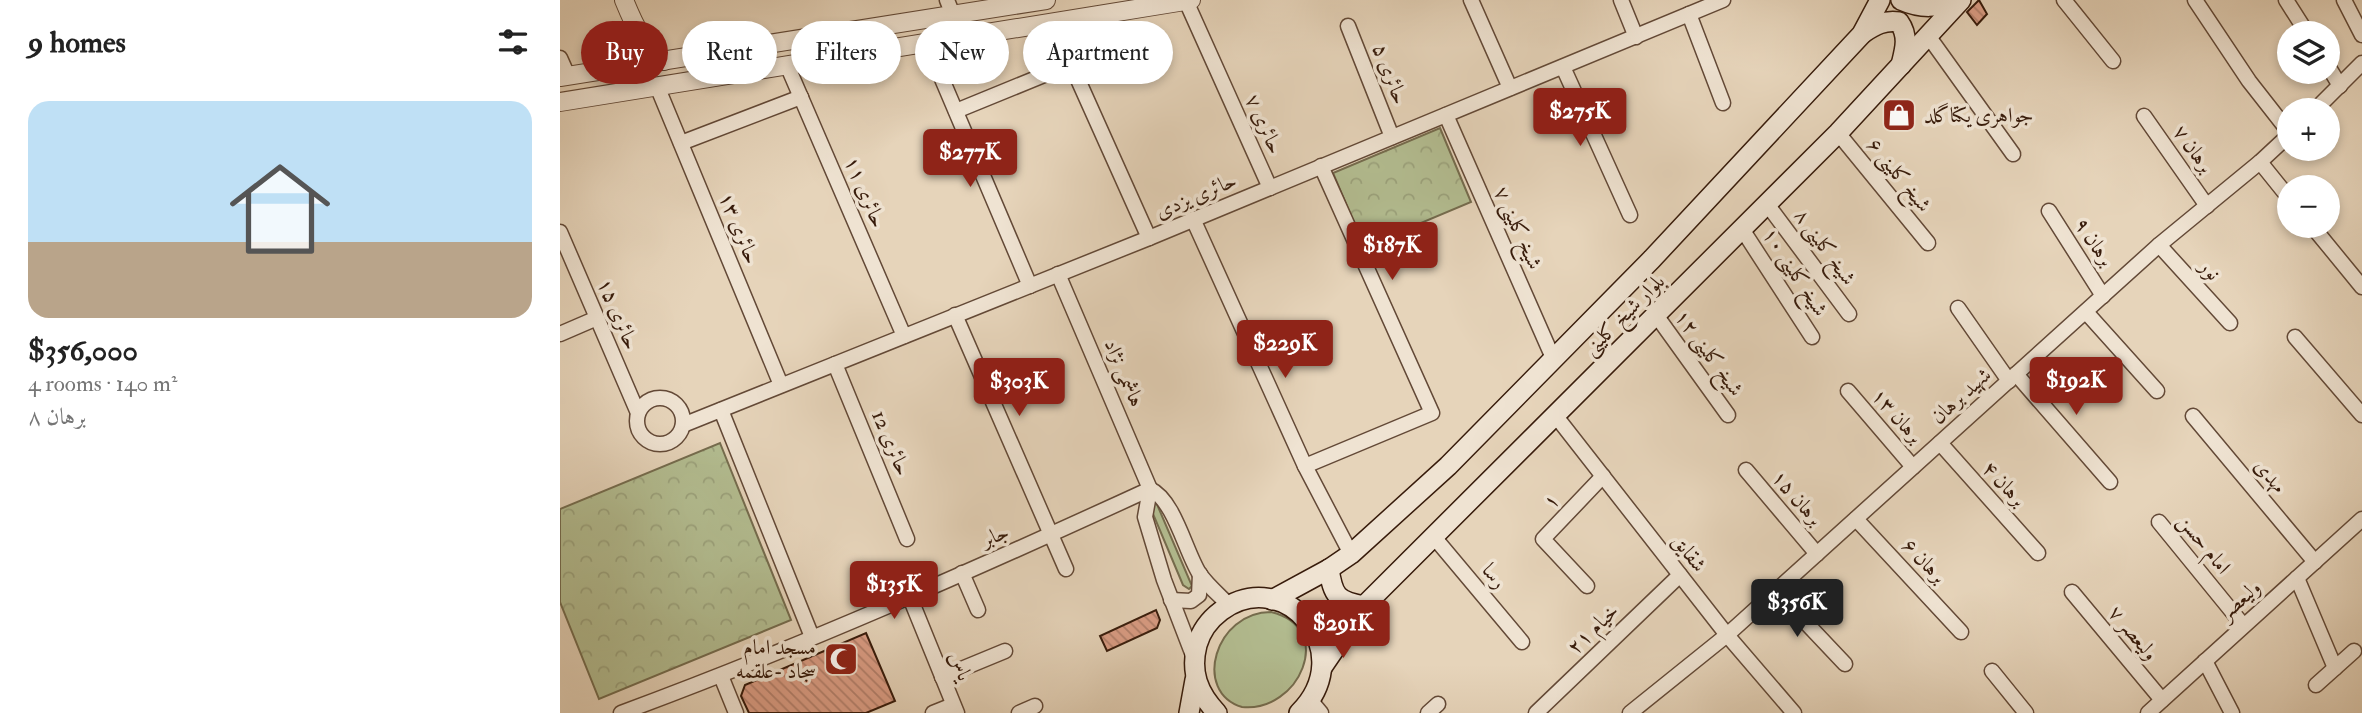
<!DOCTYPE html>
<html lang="en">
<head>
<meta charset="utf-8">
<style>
  :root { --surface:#fff; --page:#f6f6f6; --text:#222; --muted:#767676; --accent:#8f2418 }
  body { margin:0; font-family:"IM FELL Double Pica",Amiri,serif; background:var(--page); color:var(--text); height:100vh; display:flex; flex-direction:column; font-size:26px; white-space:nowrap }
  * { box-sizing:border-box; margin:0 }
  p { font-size:23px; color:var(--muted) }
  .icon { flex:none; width:38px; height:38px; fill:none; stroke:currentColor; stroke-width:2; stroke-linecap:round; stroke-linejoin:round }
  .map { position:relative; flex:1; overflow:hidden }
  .sheet { display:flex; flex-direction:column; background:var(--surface); width:560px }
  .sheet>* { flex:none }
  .top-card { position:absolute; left:21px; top:21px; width:665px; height:63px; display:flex; gap:14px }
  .buttons { position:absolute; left:1717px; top:21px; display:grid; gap:14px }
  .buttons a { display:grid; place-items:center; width:63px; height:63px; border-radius:50%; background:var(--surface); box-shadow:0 4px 10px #0003; font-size:35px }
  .price { position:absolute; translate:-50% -60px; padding:0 16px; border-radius:7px; background:var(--accent); color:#fff; font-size:23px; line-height:46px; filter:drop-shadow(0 2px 4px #0008) }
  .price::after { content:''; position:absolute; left:50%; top:42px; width:21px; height:16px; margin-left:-10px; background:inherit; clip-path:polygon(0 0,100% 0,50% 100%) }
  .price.on { background:#222; color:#fff }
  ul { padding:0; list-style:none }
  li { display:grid; align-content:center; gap:14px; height:371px; padding:0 28px }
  li span { display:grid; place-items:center; height:217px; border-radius:21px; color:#555 }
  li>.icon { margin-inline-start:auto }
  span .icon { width:126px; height:126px; fill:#fffc; stroke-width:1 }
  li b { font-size:30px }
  h2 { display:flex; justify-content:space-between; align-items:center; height:84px; padding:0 28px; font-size:30px }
  .tag { padding:0 24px; border-radius:32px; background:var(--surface); box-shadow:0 4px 10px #0003; font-size:24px; line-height:63px }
  .tag.on { background:var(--accent); color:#fff }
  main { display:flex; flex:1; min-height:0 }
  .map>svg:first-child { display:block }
</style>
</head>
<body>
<main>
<section class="sheet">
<h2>9 homes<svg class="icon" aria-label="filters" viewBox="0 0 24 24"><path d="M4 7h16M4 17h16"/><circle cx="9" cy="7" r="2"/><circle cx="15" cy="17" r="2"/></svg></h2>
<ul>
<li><span style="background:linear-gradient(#bfe0f5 65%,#b9a48a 0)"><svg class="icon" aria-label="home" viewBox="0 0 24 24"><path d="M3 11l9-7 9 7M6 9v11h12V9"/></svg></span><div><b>$356,000</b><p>4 rooms · 140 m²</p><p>برهان ۸</p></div></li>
</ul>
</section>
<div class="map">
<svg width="1802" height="713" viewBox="0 0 1802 713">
  <defs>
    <pattern id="park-crowns" width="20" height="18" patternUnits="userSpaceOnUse" patternTransform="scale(1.75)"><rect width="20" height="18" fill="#b3bd91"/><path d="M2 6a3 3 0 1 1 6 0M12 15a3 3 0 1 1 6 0" fill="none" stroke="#9ba27c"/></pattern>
    <pattern id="building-back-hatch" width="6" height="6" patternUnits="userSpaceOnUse" patternTransform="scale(1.75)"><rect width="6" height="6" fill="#dc9e86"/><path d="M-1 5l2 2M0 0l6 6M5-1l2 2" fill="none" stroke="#b3806c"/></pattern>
  </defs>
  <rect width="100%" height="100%" fill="#e6d4ba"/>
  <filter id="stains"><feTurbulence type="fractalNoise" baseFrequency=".00286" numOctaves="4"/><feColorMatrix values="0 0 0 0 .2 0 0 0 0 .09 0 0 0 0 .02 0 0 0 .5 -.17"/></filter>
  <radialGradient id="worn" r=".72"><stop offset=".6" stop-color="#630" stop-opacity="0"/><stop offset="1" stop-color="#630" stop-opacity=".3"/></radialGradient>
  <g fill="#b3bd91" stroke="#756c4e" stroke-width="2">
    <path d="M591,499L596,502L632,586L629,589L623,585L588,502Z"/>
    <path d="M711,612C777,628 739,713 682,707C632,692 655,612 711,612Z"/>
  </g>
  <g fill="url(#park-crowns)" stroke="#756c4e" stroke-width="2">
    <path d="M880,128L911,202L804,247L773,173Z"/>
    <path d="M160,443L231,620L39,699L0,602V509Z"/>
  </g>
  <g fill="url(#building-back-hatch)" stroke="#371b0b" stroke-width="2">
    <path d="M1419,0L1427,14L1417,25L1407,12Z"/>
    <path d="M596,610L600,620L597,628L547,651L540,636Z"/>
    <path d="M306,633L335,701L306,713H189L181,696L185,685Z"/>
  </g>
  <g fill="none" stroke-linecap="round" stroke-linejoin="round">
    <g stroke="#634937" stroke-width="17">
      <g id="minor">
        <path d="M387,0L393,15"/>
        <path d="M911,0L950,88"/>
        <path d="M1061,0L1076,37"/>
        <path d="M1504,0L1553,61"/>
        <path d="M1635,0L1689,81L1729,132"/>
        <path d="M1726,0L1747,33"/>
        <path d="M1784,0L1802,35"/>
        <path d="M626,1L710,188"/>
        <path d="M1129,14L1163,103"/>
        <path d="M788,26L832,137"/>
        <path d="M1369,37L1453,154"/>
        <path d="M0,58L8,76"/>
        <path d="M227,65L344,336"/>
        <path d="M1768,66L1780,86"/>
        <path d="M1003,67L1070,215"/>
        <path d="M382,79L470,286"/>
        <path d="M97,86L221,385"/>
        <path d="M1755,110L1802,63"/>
        <path d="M396,111L511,64L589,238"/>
        <path d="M886,115L993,358"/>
        <path d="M1584,116L1647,206"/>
        <path d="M1278,133L1368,243"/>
        <path d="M121,143L241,97"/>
        <path d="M1700,162L1729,198"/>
        <path d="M1207,204L1289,314"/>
        <path d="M1489,211L1543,296"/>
        <path d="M633,219L745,466L791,554"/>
        <path d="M1752,226L1802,287"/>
        <path d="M1182,229L1252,337"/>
        <path d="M0,232L78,413"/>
        <path d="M1599,245L1670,323"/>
        <path d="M498,274L590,489"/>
        <path d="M1398,308L1449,381"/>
        <path d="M1526,312L1597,391"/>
        <path d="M395,315L506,569"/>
        <path d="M1096,315L1168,415"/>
        <path d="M0,334L37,318"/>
        <path d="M1735,337L1802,415"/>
        <path d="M275,364L347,539"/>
        <path d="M1456,374L1550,482"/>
        <path d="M1288,391L1353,467"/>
        <circle cx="100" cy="421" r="23"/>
        <path d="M161,410L252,637"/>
        <path d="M995,415L1167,635L1234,713"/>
        <path d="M1633,416L1755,562"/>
        <path d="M123,425L589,238L1163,0"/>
        <path d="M1380,443L1478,553"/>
        <path d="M745,466L872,413L761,166"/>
        <path d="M1186,470L1257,554"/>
        <path d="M590,489L585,517L604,580L634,658"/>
        <path d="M590,489C614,500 625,550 639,573C646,584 659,595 669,605"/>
        <path d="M1296,519L1401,632"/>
        <path d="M1599,522L1683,625"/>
        <path d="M874,537L962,642"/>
        <path d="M402,573L418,610"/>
        <path d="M1737,578L1775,668L1794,651"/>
        <path d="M1027,586L983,539L1043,476"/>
        <path d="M1216,591L1285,664"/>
        <path d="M1512,592L1602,700"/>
        <path d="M349,595L397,713"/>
        <path d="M611,600L631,601L639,595L640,574"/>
        <path d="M1645,661L1672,713"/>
        <path d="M1432,671L1466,713"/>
        <path d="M161,676L176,713"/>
        <path d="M382,677L445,651"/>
        <path d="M1756,685L1775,668"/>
        <path d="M751,701L761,713"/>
        <path d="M61,713C240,647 416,569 590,489"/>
        <path d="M373,713L393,705"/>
        <path d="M459,713L475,706"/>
        <path d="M868,713L878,704"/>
        <path d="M976,713L1120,575"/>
        <path d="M1070,713L1167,635L1599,245L1700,162L1729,135"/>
        <path d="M1588,713L1802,519"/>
      </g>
    </g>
    <g stroke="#634937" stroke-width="20">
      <g id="tertiary">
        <path d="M64,0C75,27 82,42 104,61"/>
        <path d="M0,77L486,0"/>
        <path d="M0,102L631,0"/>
      </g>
    </g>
    <g stroke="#371b0b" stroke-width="22">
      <g id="secondary">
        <path d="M1341,0C1361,9 1378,8 1398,0"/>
        <path d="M1303,33C1315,25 1324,20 1339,22C1349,36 1345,49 1341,65"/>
        <path d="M769,569C773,596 777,601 804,606"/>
        <path d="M712,600L769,569L791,554L888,466L1092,259L1302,34L1320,0"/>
        <path d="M763,666L804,606L1278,133L1401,0"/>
        <path d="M629,713L635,680"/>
        <path d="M657,713C638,693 630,672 637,645C641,631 649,620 661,611C724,564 801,651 739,713"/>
      </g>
    </g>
    <use href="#minor" stroke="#efe3d2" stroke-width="14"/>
    <use href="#tertiary" stroke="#efe3d2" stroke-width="18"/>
    <use href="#secondary" stroke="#efe3d2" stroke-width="19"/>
  </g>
  <defs>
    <g id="shop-square" transform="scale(1.75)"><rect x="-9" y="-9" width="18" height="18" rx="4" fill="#8f2418" stroke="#efe3d2"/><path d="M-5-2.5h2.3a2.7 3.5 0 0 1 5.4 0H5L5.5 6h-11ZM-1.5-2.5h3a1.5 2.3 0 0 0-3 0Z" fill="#fff"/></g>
    <g id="mosque-square" transform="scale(1.75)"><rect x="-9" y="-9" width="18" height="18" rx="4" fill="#8f2418" stroke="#efe3d2"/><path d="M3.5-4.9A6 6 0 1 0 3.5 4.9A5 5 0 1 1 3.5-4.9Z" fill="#fff"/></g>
  </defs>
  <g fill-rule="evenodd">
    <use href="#shop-square" x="1339" y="115"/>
    <use href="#mosque-square" x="281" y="659"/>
  </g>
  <g text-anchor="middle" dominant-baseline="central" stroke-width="7" stroke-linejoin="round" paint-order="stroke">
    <g font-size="21" fill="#371b0b" stroke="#efe3d2">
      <text transform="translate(830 74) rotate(69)">حائری ۵</text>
      <text transform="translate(704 124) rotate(66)">حائری ۷</text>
      <text transform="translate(1633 149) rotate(55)">برهان ۷</text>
      <text transform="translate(1339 175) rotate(51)">شیخ کلینی ۶</text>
      <text transform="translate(305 192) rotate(67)">حائری ۱۱</text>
      <text transform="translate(636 196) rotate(-23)">حائری یزدی</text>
      <text transform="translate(179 228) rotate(68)">حائری ۱۳</text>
      <text transform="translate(958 228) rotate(66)">شیخ کلینی ۷</text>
      <text transform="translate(1534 242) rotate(57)">برهان ۹</text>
      <text transform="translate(1265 247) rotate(54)">شیخ کلینی ۸</text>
      <text transform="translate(1650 270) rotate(48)">نور</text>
      <text transform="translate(1235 272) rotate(57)">شیخ کلینی ۱۰</text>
      <text transform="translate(58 314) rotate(67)">حائری ۱۵</text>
      <text transform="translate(1064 315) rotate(-45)">بلوار شیخ کلینی</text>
      <text transform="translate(1149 353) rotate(54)">شیخ کلینی ۱۲</text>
      <text transform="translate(564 373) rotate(67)">هاشمی نژاد</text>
      <text transform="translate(1401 396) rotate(-42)">شهید برهان</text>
      <text transform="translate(1337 416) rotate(49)">برهان ۱۳</text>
      <text transform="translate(331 443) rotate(67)">حائری 12</text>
      <text transform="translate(1710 476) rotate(50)">مهدی</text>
      <text transform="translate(1444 484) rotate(48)">برهان ۴</text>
      <text transform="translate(1237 498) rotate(50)">برهان ۱۵</text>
      <text transform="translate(991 501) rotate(-46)">۱</text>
      <text transform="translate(435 536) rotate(-23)">جابر</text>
      <text transform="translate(1644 544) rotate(51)">امام حسن</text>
      <text transform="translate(1129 553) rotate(52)">شقایق</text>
      <text transform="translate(1364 561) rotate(47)">برهان ۶</text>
      <text transform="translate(934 576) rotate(50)">رسا</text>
      <text transform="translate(1680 600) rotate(-42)">ولیعصر</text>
      <text transform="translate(1033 629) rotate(-44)">خیام ۲۱</text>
      <text transform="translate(1573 633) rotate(50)">ولیعصر ۷</text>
      <text transform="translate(400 666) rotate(68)">یاس</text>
    </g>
    <g font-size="21" fill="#371b0b" stroke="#efe3d2" text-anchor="start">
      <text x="1364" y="115">جواهری یکتاگلد</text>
      <text x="256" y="647" text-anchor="end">مسجد امام<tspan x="256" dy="24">سجاد -علقمه</tspan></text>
    </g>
  </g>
  <rect width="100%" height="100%" filter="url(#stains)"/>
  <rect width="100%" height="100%" fill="url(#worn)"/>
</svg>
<div class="buttons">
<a><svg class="icon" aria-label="layers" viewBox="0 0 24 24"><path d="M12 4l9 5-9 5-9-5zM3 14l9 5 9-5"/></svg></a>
<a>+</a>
<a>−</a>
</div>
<b class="price" style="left:1020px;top:148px">$275K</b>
<b class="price" style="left:410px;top:189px">$277K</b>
<b class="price" style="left:832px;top:282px">$187K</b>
<b class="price" style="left:725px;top:380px">$229K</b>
<b class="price" style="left:1516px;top:417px">$192K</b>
<b class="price" style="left:459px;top:418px">$303K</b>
<b class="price" style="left:334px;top:621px">$135K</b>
<b class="price on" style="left:1237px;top:639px">$356K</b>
<b class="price" style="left:783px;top:660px">$291K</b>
<div class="top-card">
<a class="tag on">Buy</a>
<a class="tag">Rent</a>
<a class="tag">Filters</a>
<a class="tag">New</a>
<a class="tag">Apartment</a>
</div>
</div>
</main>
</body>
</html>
